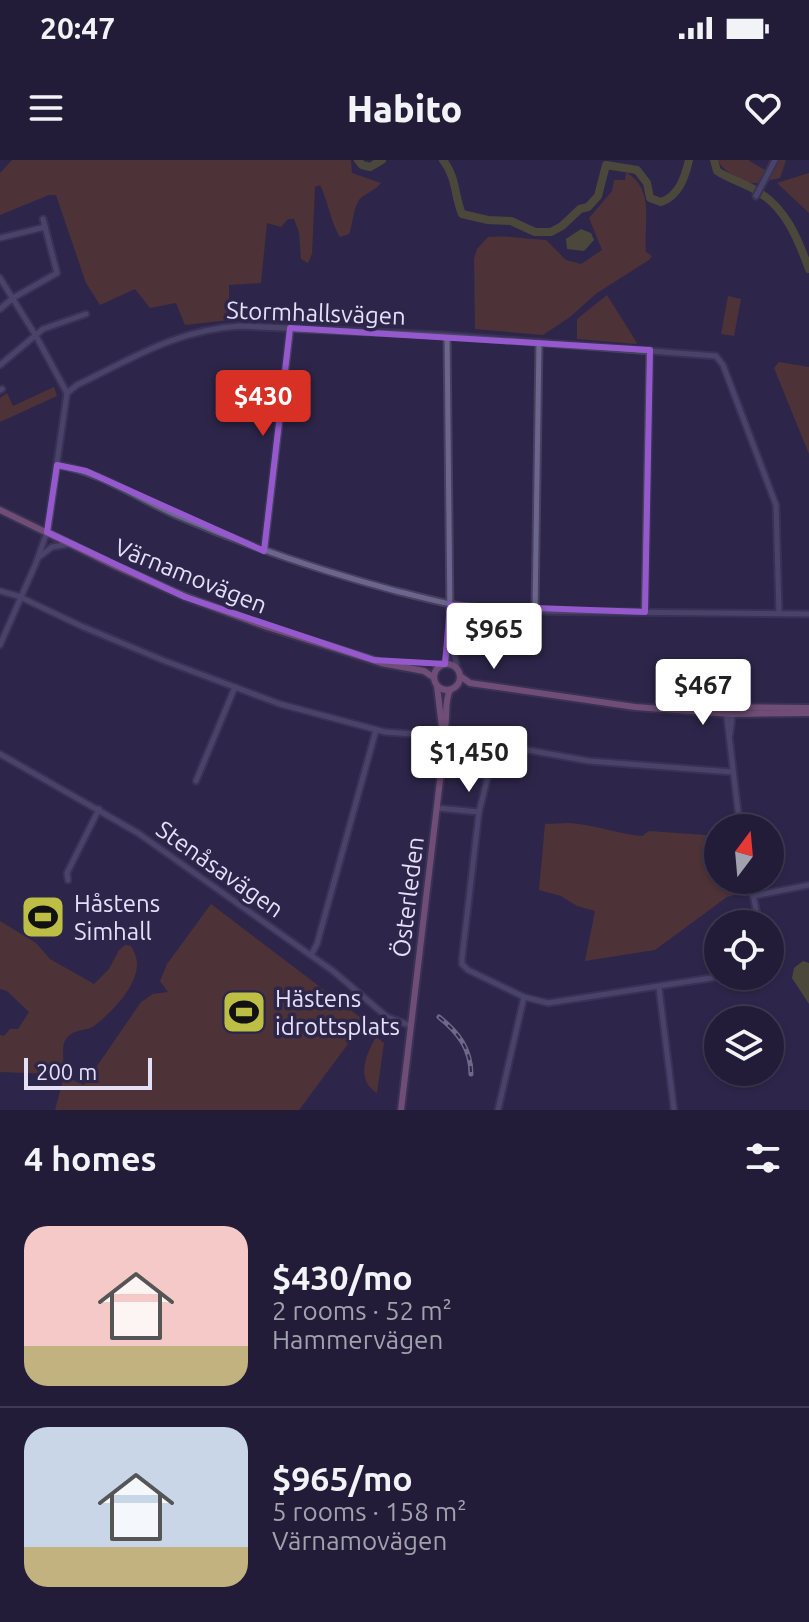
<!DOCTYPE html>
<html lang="en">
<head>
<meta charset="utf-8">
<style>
  :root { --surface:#221c38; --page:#2a2540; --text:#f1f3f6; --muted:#a2a1ae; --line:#3f3a53; --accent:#d93025 }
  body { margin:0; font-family:Ubuntu,sans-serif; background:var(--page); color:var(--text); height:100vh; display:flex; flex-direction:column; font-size:30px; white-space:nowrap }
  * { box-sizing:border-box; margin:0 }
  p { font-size:26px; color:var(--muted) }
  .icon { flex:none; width:44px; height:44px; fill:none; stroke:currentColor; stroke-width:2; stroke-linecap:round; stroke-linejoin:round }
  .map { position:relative; height:950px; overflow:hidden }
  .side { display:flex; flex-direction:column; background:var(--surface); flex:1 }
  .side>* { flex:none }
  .needle { width:52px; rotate:16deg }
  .buttons { position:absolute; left:704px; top:654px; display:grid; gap:16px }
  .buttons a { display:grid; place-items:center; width:80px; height:80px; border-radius:50%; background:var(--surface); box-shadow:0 2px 6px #0004,0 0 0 2px var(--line); font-size:40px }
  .scale { position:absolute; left:24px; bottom:20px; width:128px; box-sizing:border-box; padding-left:8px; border:4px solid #e3e0f8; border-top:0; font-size:22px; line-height:28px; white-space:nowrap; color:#e3e0f8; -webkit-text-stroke:6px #2d264a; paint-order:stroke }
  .price { position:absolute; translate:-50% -68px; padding:0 18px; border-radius:8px; background:#fff; color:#222; font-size:26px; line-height:52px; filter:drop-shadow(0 2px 4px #0008) }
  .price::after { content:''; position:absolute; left:50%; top:48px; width:24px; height:18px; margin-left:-12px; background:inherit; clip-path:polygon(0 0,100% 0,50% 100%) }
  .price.active { background:var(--accent); color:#fff }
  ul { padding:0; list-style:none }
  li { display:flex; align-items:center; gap:24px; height:200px; padding:0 24px }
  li+li { border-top:2px solid var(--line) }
  li span { display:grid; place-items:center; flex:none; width:224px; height:160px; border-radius:24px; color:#555 }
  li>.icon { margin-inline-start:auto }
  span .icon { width:96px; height:96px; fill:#fffc; stroke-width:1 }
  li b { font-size:34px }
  h2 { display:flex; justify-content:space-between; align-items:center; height:96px; padding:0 24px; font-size:34px }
  .status { display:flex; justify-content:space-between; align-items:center; height:56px; padding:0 40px; background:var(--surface); direction:ltr }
  .status svg { height:22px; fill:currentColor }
  header { display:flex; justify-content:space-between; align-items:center; height:104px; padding:0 24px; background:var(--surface); font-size:36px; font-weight:800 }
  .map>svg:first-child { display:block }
</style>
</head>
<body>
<div class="status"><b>20:47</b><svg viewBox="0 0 49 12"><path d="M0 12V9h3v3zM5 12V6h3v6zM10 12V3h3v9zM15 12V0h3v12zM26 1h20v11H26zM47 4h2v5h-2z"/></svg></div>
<header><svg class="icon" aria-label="menu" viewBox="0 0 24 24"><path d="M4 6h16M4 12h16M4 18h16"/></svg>Habito<svg class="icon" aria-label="heart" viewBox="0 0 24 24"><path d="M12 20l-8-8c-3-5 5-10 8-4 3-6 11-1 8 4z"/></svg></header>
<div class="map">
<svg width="809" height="950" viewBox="0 0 809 950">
  <rect width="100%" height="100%" fill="#2d264a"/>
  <g fill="#74401f">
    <path d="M12,0H351L352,13L381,23C375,31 365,33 359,40C353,49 353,64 349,74L340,77C330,61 329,43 320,25L315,27L312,94L308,103L301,99L299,72L294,59H288L281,67L267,63L261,123L229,125V160L185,165L176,143L150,148L135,129L100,145L86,123L56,35H49L0,55V13Z"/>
    <path d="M718,0H748L765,10L770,0H786L780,18C772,19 760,24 752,23C740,21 722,11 718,0Z"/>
    <path d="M626,12C656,30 643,64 646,92L652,96L649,100L597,133L570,157L543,175L475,169L474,99L477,89L488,77C508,75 526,79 546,80L566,100L581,104L602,90L589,58L612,31L614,20H625Z"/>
    <path d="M809,13V53L777,23Z"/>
    <path d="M607,135L637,183L636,184L577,179V159Z"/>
    <path d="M728,136L741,139L734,176L721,174Z"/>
    <path d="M779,202L809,207V294L774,208Z"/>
    <path d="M54,227L57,236L0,262V238L7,233L13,246Z"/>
    <path d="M568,663C593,664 617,674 642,676L649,671L718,676V720H745L747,731L727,737L655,790L585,801L595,751L577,746L561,736L539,730L545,664Z"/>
    <path d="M211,744L365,861L299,950H55L64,916L84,925L141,842L153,834L168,832L160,821L167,804Z"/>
    <path d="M0,761L36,783L50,799L94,824L109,809L119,790L125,785L131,786C134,791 137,798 137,804C137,827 111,853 94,866C85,872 74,868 66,879C61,886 64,896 63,904L54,914L0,912V875L4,876L10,869H18L29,852L7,831L0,829Z"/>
    <path d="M376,877L384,883L377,933C355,920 366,894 376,877Z"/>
  </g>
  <g fill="#707229">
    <path d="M581,69L591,73L594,80L584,91L567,89L566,79Z"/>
    <path d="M803,801L809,803V844L792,818L794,808Z"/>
  </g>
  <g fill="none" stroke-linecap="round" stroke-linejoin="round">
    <g stroke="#707229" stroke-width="8">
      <path d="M358,0L362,5L370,7L382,0"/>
      <path d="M443,0C457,18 454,35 462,54L488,60L511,61L535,72H551L562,66L580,49L588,47L598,36L606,5L637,10L647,23L650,38L661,42C679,36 685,17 689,0"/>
      <path d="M714,0L717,11C729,19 744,23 757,31C786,48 798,79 809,109"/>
    </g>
    <g stroke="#47405f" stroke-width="9">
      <g id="minor">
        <path d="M756,36L775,0"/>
        <path d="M0,78L45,67"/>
        <path d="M0,118L36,176L67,233"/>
        <path d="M0,149L13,138L57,113L43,59"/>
        <path d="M0,205L43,169L86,154"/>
        <path d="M0,230L2,229"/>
        <path d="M57,305C100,311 137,338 176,355C247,386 321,411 396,431C430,439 463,449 499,451L809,454"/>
        <path d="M264,390L290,168"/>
        <path d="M39,397L52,387L69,384"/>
        <path d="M0,431L18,436L81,466L165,501L280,544L385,572L443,576"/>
        <path d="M535,451L539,182"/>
        <path d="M645,452L650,190"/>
        <path d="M450,473L457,508"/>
        <path d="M0,485L36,403L47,372L67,233L77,225C133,198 176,170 240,166L442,175L716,196L723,205L776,345L779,453"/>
        <path d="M445,504L448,494L450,457L447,176"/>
        <path d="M726,550L740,668"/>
        <path d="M730,574L733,549"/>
        <path d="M0,594L138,673L333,811L387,857L409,865"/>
        <path d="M196,621L235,527"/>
        <path d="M437,648L479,652"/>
        <path d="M68,720L67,713L99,649"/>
        <path d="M750,720L759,764"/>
        <path d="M753,736L809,725"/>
        <path d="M311,795L317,784L376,570"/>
        <path d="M659,828L674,950"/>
        <path d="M524,837L548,843L724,816"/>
        <path d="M498,950L524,837L468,810L462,804V798L479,652L494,592L500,586H505L589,601L732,612"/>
      </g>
    </g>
    <g stroke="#47405f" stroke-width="10">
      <g id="major">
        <path d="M0,350L115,406L185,437L267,467L381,503L424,511L433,517"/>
        <circle cx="447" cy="517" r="13"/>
        <path d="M460,516L470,523L635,547L732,554L809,553"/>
        <path d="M689,547L809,548"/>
        <path d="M443,576C449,561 443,544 450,530"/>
        <path d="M401,950L440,620L443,576L437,526"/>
      </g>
    </g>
    <use href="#minor" stroke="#6c668f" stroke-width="5"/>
    <use href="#major" stroke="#bf7cab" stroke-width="6"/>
    <g stroke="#bfbbd5" stroke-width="5">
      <path id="rail" d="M439,857C458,872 471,889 471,914"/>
    </g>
    <use href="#rail" stroke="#2d264a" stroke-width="2" stroke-dasharray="6" stroke-linecap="butt"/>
  </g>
  <path d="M0 0H809V950H0ZM290,168L650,190L645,452L450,445L445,504L374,500L185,437L47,372L57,305L86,311L264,391Z" fill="#2d264a" fill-opacity=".55" fill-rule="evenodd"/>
  <path fill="none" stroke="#9559cd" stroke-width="6" stroke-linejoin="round" d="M290,168L650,190L645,452L450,445L445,504L374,500L185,437L47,372L57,305L86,311L264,391Z"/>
  <defs>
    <g id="stadium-square" transform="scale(2.3)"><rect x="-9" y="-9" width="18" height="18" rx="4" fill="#bcbf43" stroke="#2d264a"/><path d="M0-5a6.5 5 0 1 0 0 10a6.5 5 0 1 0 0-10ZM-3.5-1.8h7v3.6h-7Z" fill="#111"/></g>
  </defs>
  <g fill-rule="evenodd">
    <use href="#stadium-square" x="43" y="757"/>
    <use href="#stadium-square" x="244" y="852"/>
  </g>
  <g text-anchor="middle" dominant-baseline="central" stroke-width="7" stroke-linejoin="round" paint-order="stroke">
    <g font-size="24" fill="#e3e0f8" stroke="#2d264a">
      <text transform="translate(316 153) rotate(2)">Stormhallsvägen</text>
      <text transform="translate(191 416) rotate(22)">Värnamovägen</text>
      <text transform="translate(220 709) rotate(35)">Stenåsavägen</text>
      <text transform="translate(408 737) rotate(-83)">Österleden</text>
    </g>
    <g font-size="24" fill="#e3e0f8" stroke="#2d264a" text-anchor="start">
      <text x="74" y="743">Håstens<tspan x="74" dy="28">Simhall</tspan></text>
      <text x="275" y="838">Hästens<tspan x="275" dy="28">idrottsplats</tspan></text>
    </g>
  </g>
</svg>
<div class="buttons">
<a><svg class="needle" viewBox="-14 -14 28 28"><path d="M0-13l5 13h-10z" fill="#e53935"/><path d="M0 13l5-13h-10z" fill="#a2a1ae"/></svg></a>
<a><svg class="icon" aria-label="locate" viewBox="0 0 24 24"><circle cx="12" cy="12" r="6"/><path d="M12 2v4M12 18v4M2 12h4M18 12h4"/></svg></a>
<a><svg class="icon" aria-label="layers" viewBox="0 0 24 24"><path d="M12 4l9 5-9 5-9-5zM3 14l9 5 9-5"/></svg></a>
</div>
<div class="scale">200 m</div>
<b class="price active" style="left:263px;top:278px">$430</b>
<b class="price" style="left:494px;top:511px">$965</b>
<b class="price" style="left:703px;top:567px">$467</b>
<b class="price" style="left:469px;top:634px">$1,450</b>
</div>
<section class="side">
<h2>4 homes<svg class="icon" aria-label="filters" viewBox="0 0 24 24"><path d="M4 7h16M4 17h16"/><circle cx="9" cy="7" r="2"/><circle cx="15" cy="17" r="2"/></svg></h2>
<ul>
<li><span style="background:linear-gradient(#f6c9c9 75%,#c2b280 0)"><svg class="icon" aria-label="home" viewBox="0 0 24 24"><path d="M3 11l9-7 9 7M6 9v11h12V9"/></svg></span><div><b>$430/mo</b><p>2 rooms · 52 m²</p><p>Hammervägen</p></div></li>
<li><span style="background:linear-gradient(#c9d6e8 75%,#c2b280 0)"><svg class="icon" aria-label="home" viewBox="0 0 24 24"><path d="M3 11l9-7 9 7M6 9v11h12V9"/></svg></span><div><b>$965/mo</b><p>5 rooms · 158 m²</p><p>Värnamovägen</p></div></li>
</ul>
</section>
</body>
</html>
